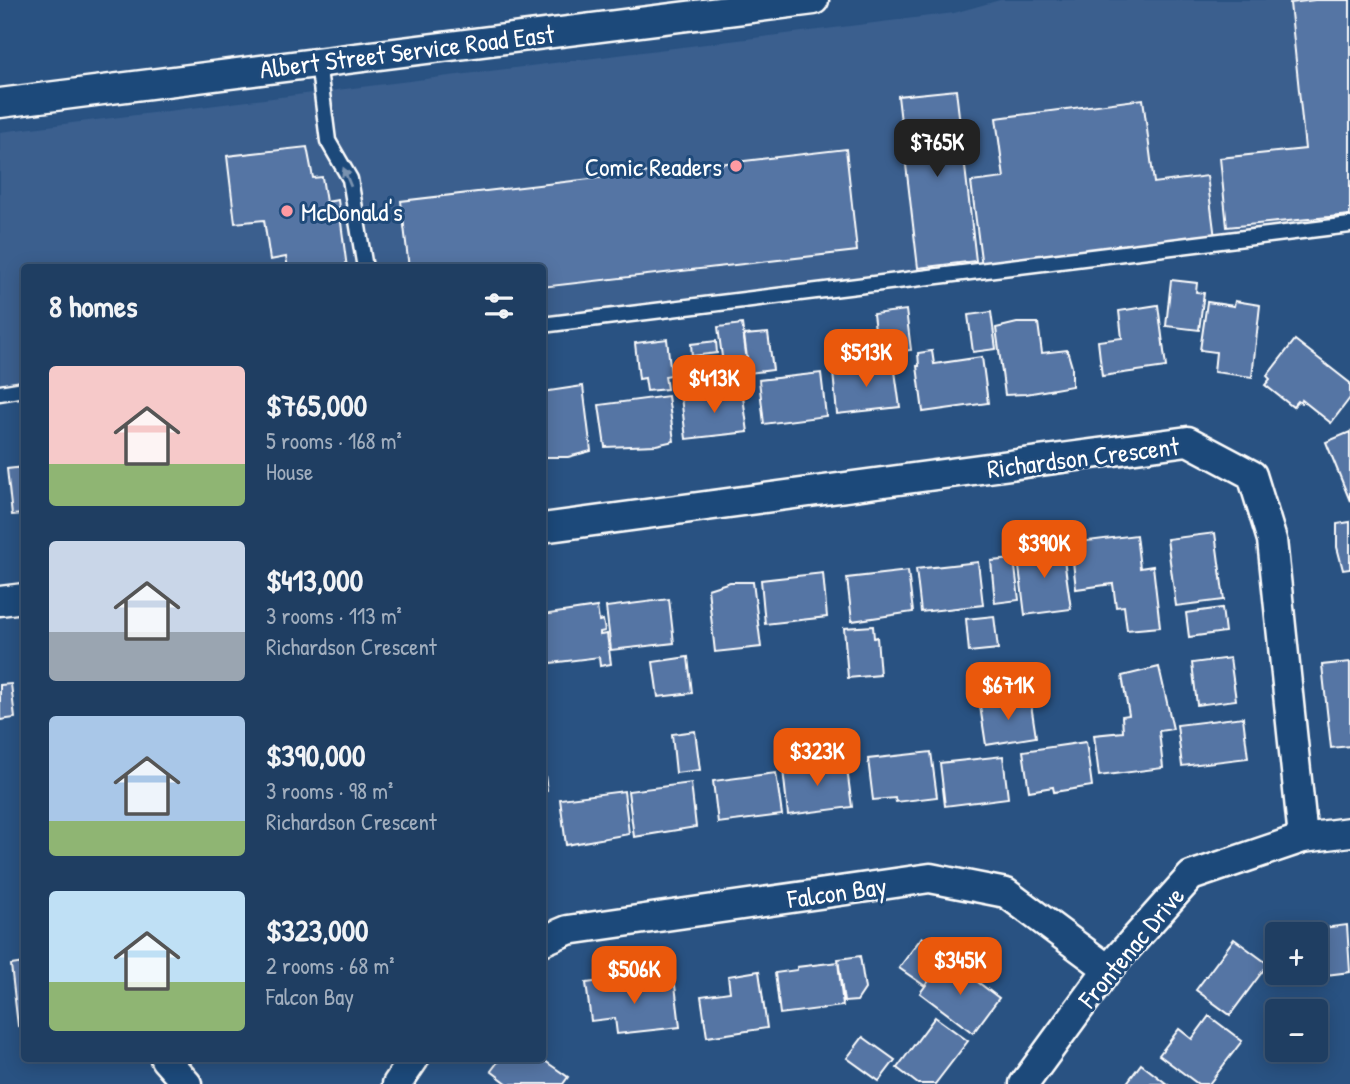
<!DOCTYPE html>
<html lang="en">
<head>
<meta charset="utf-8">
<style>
  :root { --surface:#1f3e62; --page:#274568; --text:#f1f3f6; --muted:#a1aebe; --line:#3c5777; --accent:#ea580c }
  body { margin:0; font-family:"Patrick Hand",sans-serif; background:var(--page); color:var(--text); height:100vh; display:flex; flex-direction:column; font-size:26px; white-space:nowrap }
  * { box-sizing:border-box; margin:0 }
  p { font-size:23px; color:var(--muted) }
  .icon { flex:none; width:38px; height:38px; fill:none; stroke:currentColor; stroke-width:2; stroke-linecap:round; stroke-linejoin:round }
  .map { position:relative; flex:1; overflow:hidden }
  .side { position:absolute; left:21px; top:264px; width:525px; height:798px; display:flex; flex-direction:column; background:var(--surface); border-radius:7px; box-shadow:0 4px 18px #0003,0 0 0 2px var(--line) }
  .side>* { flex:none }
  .tools { position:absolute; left:1265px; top:922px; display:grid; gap:14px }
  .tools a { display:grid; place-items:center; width:63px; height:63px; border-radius:7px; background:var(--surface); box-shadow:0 4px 18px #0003,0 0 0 2px var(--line); font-size:35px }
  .price { position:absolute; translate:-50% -60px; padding:0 16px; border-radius:14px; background:var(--accent); color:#fff; font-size:23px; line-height:46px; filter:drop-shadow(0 2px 4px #0008) }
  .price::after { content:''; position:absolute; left:50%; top:42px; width:21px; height:16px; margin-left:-10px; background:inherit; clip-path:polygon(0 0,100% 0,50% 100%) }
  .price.selected { background:#222; color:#fff }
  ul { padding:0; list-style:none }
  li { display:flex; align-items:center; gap:21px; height:175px; padding:0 28px }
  li span { display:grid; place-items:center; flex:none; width:196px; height:140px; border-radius:7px; color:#555 }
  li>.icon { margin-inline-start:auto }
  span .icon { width:84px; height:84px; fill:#fffc; stroke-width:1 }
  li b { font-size:30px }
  h2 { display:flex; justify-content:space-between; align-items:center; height:84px; padding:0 28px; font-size:30px }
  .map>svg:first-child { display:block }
</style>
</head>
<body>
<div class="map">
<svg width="1350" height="1084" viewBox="0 0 1350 1084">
  <rect width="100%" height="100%" fill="#295282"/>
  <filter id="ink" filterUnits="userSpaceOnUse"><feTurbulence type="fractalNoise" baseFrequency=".0143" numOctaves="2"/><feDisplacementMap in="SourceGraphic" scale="14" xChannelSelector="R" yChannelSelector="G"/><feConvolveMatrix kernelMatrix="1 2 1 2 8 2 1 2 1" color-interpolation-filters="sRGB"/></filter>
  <g filter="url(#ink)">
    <path fill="#3a5f8e" d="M1000,0H1350V221L543,325L542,268H24V387L0,390V132L954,13Z"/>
    <g fill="#5574a4" stroke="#fff" stroke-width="2">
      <path d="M1315,0H1350V215L1227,227L1220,158L1305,149L1290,3Z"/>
      <path d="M956,90L976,261L918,268L898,96Z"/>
      <path d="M1143,99L1154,183L1207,176L1215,238L982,267L971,182L1004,178L996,118Z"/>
      <path d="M307,147L313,178L322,177L326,202L338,200L347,268H288L286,257L270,260L264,220L235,223L227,156Z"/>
      <path d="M846,149L857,251L542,287V268H409L401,201Z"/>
      <path d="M1171,280L1197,283L1196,292L1204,293L1199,330L1166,326Z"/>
      <path d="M1235,301L1260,305L1252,377L1214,372L1216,352L1200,350L1207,302L1234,306Z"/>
      <path d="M1158,305L1166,367L1102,376L1098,341L1122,338L1119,311Z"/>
      <path d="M906,310L911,350L878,354L873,314Z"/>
      <path d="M991,312L996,349L973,352L968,315Z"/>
      <path d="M1017,323H1038L1042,353L1067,350L1072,367V386L1026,394L1005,395L996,328Z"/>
      <path d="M742,324L749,376L725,379L718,327Z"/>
      <path d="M768,333L773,370L749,373L744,335Z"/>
      <path d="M667,339L671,375L665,376L667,389L647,391L645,378L639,379L635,343Z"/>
      <path d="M1295,340L1350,383V398L1331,423L1302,400L1301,403L1298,401L1293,407L1265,385L1270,379L1267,376Z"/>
      <path d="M716,341L717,353L692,356L691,344Z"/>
      <path d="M932,351L934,364L982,357L988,403L923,412L917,366H919L918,353Z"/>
      <path d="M894,364L900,407L837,414L833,372Z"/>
      <path d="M821,373L826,416L764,424L759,380Z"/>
      <path d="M583,386L591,451L568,457H543L542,392Z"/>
      <path d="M742,390L748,432L686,439L681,397Z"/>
      <path d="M668,396L674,441L656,445L605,447L599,405Z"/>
      <path d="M1350,432V501L1326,442Z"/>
      <path d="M24,467V514L12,515L7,469Z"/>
      <path d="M1350,522V569L1343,570L1337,547V524Z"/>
      <path d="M1215,533L1224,600L1176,606L1167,539Z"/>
      <path d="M1136,535L1140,568L1153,566L1160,627L1127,630L1124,606L1116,607L1113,584L1076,589L1071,543Z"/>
      <path d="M1062,545L1071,609L1025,615L1017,551Z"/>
      <path d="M1014,559L1019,600L995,603L991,561Z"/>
      <path d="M978,562L983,605L921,612L916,569Z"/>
      <path d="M908,571L913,612L852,621L847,578Z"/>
      <path d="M823,573L827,617L765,624L761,580Z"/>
      <path d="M730,582H753L761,647L715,652L708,589Z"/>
      <path d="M669,599L674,643L611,650L606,607Z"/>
      <path d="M597,607L599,621L603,620L605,631L600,632V635L607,634L611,664L600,666L599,657L542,664V615Z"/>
      <path d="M1222,608L1225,632L1189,637L1186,613Z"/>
      <path d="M994,616L998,649L969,652L966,619Z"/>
      <path d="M873,626L874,638L877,637L880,675L848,678L844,628Z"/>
      <path d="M688,657L692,693L658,697L653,662Z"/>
      <path d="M1230,658L1236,700L1197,705L1192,663Z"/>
      <path d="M1350,662V746L1331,748L1322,665Z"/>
      <path d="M1159,667L1173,729L1159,731L1163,768L1099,776L1094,735L1123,732L1122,716L1129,715L1122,676Z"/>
      <path d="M11,684L15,718L0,720V685Z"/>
      <path d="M1030,698L1036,737L986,745L980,706Z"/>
      <path d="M1243,717L1248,758L1182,766L1177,725Z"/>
      <path d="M695,731L700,770L676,773L672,734Z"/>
      <path d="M1086,742L1092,786L1054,792L1053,787L1029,791L1023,751Z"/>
      <path d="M542,752L547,791L542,792Z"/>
      <path d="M931,752L937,797L896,802L895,798L873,800L868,759Z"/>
      <path d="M1003,756L1008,798L945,806L940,763Z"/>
      <path d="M846,761L852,807L788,815L783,769Z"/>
      <path d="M776,773L782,815L718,823L713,781Z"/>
      <path d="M691,783L696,827L634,837L628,791Z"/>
      <path d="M624,791L629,834L566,845L560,799Z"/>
      <path d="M1347,925L1350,972L1285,980L1284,973H1316V934H1298L1297,931Z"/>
      <path d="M922,937L946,955L925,986L899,968Z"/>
      <path d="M1234,939L1268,964L1230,1015L1196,990Z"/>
      <path d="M860,956L865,989L857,1001L844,1002L838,959Z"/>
      <path d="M944,961L965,977L967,974L999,998L973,1033L920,993Z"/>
      <path d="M838,962L843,1006L780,1014L775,973L797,970V967Z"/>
      <path d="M24,963V1041L23,1025L18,1026L11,965Z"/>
      <path d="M759,971L767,1028L707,1037L701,996L730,992L728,976Z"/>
      <path d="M616,979L617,990L652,985V988L675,985L680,1027L617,1034L615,1018L591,1021L586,983Z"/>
      <path d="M1209,1016L1242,1041L1209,1084H1198L1159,1055L1179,1029L1192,1039Z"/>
      <path d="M935,1017L968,1041L935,1084H918L897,1068Z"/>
      <path d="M863,1037L895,1060L879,1081L847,1058Z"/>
      <path d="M500,1059H542L568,1077L563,1084H508L491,1071Z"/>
      <path d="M1141,1064L1167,1084H1126Z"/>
    </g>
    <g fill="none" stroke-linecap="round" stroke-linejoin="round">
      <g stroke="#fff" stroke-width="19">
        <g id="lane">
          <path d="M318,62L328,141L350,179L365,268"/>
          <path d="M542,325L1350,225"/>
          <path d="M0,393L24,389"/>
        </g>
      </g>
      <g stroke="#fff" stroke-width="33">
        <g id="street">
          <path d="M0,103L814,0"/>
          <path d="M542,528L1188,441L1252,475L1272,540L1303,838"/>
          <path d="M0,601L24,598"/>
          <path d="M542,941L568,930L930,878L1006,893L1108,969"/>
          <path d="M165,1059L187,1084"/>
          <path d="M397,1084L414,1059"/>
          <path d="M1024,1084L1108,969L1191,876L1303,838L1350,832"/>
        </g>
      </g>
      <use href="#lane" stroke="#1f4a7a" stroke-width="14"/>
      <use href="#street" stroke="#1f4a7a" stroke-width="28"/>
    </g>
    <defs><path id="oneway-solid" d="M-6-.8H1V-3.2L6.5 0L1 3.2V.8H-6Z" transform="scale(1.75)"/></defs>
    <use fill="#7992af" href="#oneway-solid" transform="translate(347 177) rotate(-112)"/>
  </g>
  <g fill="#ff9aa2" stroke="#1f4a7a" stroke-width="2.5">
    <circle cx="736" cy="166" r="7"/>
    <circle cx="287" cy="211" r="7"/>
  </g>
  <g text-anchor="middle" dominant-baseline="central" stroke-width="6" stroke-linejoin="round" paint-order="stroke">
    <g font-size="26" fill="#fff" stroke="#1f4a7a">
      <text transform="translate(407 51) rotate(-7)">Albert Street Service Road East</text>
      <text transform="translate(1083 457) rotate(-7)">Richardson Crescent</text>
      <text transform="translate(837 892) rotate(-8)">Falcon Bay</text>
      <text transform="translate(1131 947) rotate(-50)">Frontenac Drive</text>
    </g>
    <g font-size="26" fill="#fff" stroke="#1f4a7a" text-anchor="end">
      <text x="722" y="166">Comic Readers</text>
      <text x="301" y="211" text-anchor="start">McDonald's</text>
    </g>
  </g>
</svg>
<div class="tools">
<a>+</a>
<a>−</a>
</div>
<b class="price selected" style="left:937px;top:179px">$765K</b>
<b class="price" style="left:866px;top:389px">$513K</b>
<b class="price" style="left:714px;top:415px">$413K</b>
<b class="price" style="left:1044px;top:580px">$390K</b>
<b class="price" style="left:1008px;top:722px">$671K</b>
<b class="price" style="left:817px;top:788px">$323K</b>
<b class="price" style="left:960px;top:997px">$345K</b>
<b class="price" style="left:634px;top:1006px">$506K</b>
<section class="side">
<h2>8 homes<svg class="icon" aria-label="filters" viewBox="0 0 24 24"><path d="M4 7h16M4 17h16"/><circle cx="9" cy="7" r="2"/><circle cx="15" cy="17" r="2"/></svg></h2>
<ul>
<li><span style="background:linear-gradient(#f6c9c9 70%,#8fb573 0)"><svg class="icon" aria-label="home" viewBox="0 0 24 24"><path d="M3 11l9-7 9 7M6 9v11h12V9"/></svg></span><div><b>$765,000</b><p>5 rooms · 168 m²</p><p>House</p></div></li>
<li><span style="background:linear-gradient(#c9d6e8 65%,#9aa5b1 0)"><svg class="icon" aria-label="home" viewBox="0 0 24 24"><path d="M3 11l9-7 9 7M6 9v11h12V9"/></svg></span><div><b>$413,000</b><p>3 rooms · 113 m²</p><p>Richardson Crescent</p></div></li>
<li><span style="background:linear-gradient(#a9c7e8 75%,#8fb573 0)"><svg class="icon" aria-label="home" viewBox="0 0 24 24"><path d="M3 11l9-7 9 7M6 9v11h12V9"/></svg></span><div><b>$390,000</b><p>3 rooms · 98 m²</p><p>Richardson Crescent</p></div></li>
<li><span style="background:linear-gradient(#bfe0f5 65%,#8fb573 0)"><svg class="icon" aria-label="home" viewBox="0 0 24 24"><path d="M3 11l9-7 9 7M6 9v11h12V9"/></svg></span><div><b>$323,000</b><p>2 rooms · 68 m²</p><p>Falcon Bay</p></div></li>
</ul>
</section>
</div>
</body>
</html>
